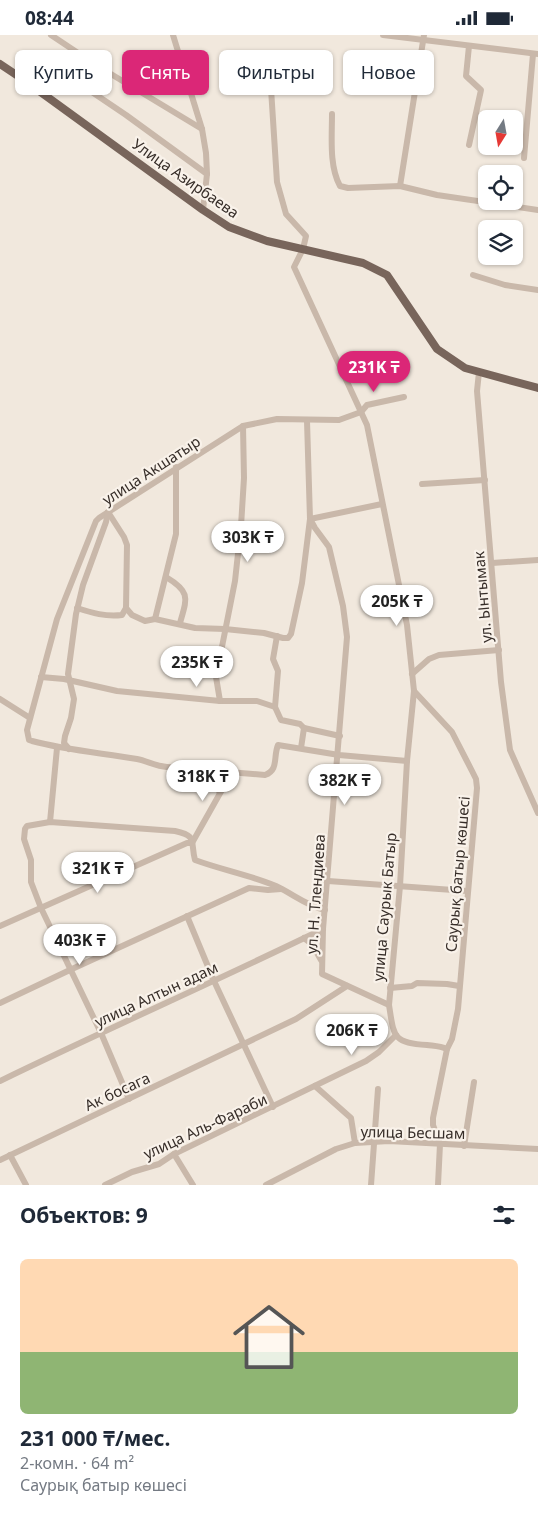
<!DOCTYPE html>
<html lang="ru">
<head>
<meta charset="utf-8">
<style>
  :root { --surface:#fff; --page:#f2f2f3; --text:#1f2937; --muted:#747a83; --line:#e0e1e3; --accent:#db2777 }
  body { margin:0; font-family:"Noto Sans",sans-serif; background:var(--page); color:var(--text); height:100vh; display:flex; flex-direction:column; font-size:19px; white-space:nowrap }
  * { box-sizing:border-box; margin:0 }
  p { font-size:16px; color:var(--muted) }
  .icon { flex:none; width:28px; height:28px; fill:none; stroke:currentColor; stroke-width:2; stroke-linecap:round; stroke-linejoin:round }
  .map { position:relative; height:1150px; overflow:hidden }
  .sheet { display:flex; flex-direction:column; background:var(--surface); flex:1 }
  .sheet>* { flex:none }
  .top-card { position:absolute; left:15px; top:15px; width:509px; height:45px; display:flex; gap:10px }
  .needle { width:32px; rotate:191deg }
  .fabs { position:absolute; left:478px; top:75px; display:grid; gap:10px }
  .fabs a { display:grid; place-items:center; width:45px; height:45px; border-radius:8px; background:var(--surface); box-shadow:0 1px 4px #0004; font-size:25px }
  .price { position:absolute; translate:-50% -42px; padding:0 11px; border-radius:18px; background:#fff; color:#222; font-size:16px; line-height:32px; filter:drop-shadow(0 1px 2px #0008) }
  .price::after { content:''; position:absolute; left:50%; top:30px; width:15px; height:11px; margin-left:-8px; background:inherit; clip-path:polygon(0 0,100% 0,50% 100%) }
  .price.selected { background:var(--accent); color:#fff }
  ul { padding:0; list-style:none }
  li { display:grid; align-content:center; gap:10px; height:265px; padding:0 20px }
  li+li { border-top:1px solid var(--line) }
  li span { display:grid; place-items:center; height:155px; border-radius:8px; color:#555 }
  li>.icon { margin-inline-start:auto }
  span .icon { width:90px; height:90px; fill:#fffc; stroke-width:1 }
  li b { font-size:21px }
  h2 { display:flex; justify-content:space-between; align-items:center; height:60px; padding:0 20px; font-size:21px }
  .pill { padding:0 18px; border-radius:8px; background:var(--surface); box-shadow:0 1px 4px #0004; font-size:18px; line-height:45px }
  .pill.selected { background:var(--accent); color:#fff }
  .status { display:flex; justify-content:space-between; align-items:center; height:35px; padding:0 25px; background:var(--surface); direction:ltr }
  .status svg { height:14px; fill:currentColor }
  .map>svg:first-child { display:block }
</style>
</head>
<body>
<div class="status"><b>08:44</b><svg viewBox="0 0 49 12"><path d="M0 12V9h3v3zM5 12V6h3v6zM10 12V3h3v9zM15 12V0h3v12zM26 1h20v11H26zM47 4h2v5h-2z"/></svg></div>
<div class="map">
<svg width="538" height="1150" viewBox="0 0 538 1150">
  <rect width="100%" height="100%" fill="#f1e8dd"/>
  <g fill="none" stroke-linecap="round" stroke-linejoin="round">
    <g stroke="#c9b8aa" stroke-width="6">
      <path d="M51,0L96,30L202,94"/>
      <path d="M173,0L202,94L206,118L207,139"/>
      <path d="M383,0L538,19"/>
      <path d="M469,11L466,41L481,55L469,110"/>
      <path d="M270,38L277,147L286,179L306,201L303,214L294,232L367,390L407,590L414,656L452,697L472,736L476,744L477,753L458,974L452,1004L447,1014L433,1083V1090L440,1109L438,1150"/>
      <path d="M86,53L126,80L207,139L203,175"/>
      <path d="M332,79C332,102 329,131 340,151L348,153L400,151L437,160L538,175"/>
      <path d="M524,123L533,19"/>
      <path d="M400,151L424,0"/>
      <path d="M473,240L505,250L538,255"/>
      <path d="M479,337L477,356L501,647L510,715L538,778"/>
      <path d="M404,362L367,370L361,377L339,385L277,384L243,391L99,483L96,486L57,584L27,695L29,705L32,706C66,715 102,718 137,724C147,726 156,731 167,732L265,740C279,735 273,722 278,710L339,720L407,726"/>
      <path d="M422,449L485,445"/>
      <path d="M382,469L310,484L315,493L329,512L343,571L347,602L323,894L322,939L389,970C394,1001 392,1008 427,1010C434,1011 440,1011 447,1014"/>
      <path d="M108,477L124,502L127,510L126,573L132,580L145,586L155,584L195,593L225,594L264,598L283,603H288L291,599L302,548L310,484L307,386"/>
      <path d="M492,528L538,525"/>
      <path d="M166,542C191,557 187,563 180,588"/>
      <path d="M77,573C92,578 106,582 122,580L126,573"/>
      <path d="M155,584L176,499V432"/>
      <path d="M412,639L429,624L439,620L499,615"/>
      <path d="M41,642L64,644L117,656L220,666H257L275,672L281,685L300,689L304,693L340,701"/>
      <path d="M0,664L30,683"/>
      <path d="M220,666L216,642L235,546L241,491L244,443L243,391"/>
      <path d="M275,672L278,636L273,624L277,601"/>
      <path d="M301,713L304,693"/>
      <path d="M69,714L64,708L65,701L71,683L74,664L68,639L76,579L83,550L106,487L108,477"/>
      <path d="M198,733L220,757"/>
      <path d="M50,787L57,713"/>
      <path d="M328,846L467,856"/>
      <path d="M187,881L214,946L273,1072"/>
      <path d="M0,891L187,808H192L232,737"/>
      <path d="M304,903L312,909L321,925"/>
      <path d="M390,953L412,951L417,948L447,949L459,951"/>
      <path d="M0,968L72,934L249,853L268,855L281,854"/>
      <path d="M389,970L400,851L407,726L414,656"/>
      <path d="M0,1046C107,994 216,946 323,894"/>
      <path d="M315,1051L351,1083L355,1108"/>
      <path d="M129,1064L101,998L41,873L31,847V825L24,804L25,794L27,791L50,787L175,796C198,801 190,806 195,825C222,835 250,840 276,851C293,859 307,871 325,875"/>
      <path d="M464,1111L474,1047"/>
      <path d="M174,1119L193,1150"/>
      <path d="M10,1120L26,1150"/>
      <path d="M0,1125L296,984L347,951"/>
      <path d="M105,1150L132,1137L159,1129L174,1119L366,1026L379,1017L396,1000"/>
      <path d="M266,1150L336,1114L355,1108L389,1106L538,1114"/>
      <path d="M371,1150L378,1054"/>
    </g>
    <path stroke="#78655b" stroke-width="8" d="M0,29L24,45L203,175L229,192L267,206L363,228L387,240L437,314L465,333L538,353"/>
  </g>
  <g text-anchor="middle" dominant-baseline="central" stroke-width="4.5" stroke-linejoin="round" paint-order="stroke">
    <g font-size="15" fill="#372e29" stroke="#f9f2ea">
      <text transform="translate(186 143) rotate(35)">Улица Азирбаева</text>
      <text transform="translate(151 435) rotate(-33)">улица Акшатыр</text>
      <text transform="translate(482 562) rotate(-95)">ул. Ынтымак</text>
      <text transform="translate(457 839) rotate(-85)">Саурық батыр көшесі</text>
      <text transform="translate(315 859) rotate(-86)">ул. Н. Тлендиева</text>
      <text transform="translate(384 872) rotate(-85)">улица Саурык Батыр</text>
      <text transform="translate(156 959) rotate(-25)">улица Алтын адам</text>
      <text transform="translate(117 1056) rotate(-25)">Ак босага</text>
      <text transform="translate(205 1091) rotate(-25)">улица Аль-Фараби</text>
      <text transform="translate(413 1097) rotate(1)">улица Бесшам</text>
    </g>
  </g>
</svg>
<div class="fabs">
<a><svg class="needle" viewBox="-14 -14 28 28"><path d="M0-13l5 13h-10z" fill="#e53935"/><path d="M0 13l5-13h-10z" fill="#747a83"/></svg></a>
<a><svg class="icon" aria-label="locate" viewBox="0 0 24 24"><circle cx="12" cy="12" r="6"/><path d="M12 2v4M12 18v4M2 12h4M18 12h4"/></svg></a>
<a><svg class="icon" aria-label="layers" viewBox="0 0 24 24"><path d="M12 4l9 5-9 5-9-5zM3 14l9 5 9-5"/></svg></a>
</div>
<b class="price selected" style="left:374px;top:358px">231K ₸</b>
<b class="price" style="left:248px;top:528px">303K ₸</b>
<b class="price" style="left:397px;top:592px">205K ₸</b>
<b class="price" style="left:197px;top:653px">235K ₸</b>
<b class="price" style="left:203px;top:767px">318K ₸</b>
<b class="price" style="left:345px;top:771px">382K ₸</b>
<b class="price" style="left:98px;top:859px">321K ₸</b>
<b class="price" style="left:80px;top:931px">403K ₸</b>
<b class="price" style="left:352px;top:1021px">206K ₸</b>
<div class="top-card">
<a class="pill">Купить</a>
<a class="pill selected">Снять</a>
<a class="pill">Фильтры</a>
<a class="pill">Новое</a>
</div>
</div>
<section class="sheet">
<h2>Объектов: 9<svg class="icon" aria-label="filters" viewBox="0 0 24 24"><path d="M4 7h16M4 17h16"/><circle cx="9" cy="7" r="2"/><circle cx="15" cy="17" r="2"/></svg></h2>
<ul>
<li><span style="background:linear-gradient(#ffd9b3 60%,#8fb573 0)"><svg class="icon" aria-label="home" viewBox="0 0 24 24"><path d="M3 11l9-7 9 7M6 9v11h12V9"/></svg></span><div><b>231 000 ₸/мес.</b><p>2-комн. · 64 m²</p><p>Саурық батыр көшесі</p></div></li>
</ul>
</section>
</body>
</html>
